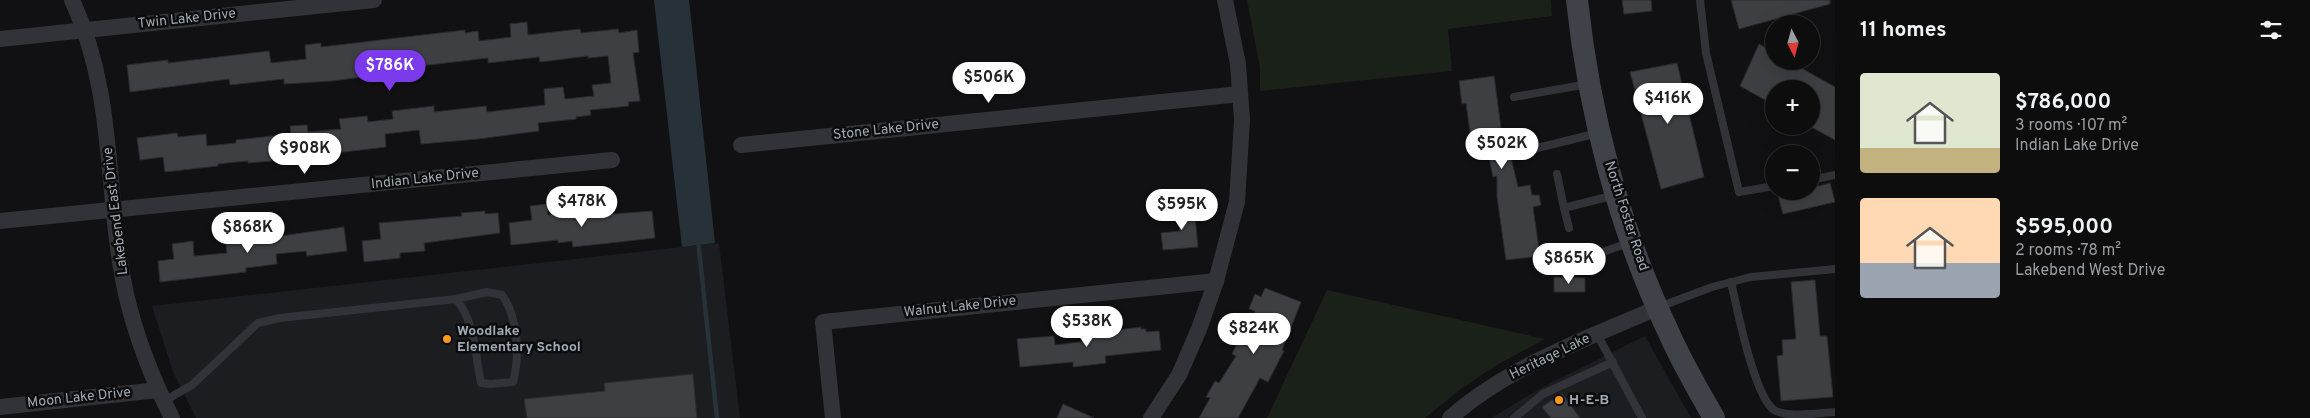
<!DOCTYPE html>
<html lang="en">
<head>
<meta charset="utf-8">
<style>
  :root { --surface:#0d0d0e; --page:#161617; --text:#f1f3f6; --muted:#9a9c9e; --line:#2d2d2e; --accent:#7c3aed }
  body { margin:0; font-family:Overpass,sans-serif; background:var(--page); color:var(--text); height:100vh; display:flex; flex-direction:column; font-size:19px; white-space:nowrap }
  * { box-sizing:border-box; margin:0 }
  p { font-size:16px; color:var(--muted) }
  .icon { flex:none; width:28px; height:28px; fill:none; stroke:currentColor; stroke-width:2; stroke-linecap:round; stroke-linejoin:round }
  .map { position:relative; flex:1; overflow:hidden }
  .details { display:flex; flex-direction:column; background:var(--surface); width:475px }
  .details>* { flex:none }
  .needle { width:32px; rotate:174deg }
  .buttons { position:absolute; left:1765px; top:15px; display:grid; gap:10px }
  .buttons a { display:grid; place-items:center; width:55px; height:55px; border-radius:50%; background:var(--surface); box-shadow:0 5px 20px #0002,0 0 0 1px var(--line); font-size:25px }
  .price { position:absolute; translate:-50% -42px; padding:0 11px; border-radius:18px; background:#fff; color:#222; font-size:16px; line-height:32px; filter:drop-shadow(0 1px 2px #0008) }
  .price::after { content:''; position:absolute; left:50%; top:30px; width:15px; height:11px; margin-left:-8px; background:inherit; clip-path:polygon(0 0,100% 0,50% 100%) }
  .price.active { background:var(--accent); color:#fff }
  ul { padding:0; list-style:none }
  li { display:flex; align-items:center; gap:15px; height:125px; padding:0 25px }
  li span { display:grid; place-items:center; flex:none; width:140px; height:100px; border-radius:5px; color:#555 }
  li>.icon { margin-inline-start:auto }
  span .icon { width:60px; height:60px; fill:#fffc; stroke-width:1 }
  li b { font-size:21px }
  h2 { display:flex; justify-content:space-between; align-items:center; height:60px; padding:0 25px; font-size:21px }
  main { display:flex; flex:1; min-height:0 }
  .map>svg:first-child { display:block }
</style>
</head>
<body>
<main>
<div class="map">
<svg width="1835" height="418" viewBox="0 0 1835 418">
  <rect width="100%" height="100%" fill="#111113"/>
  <g fill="#1c1d20">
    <path d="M719,243L740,418H196L173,372L152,306Z"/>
    <path d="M1645,336L1691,418H1491L1541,388Z"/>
  </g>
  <g fill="#192119">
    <path d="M1247,0H1551L1552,16L1448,29L1452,71L1260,91V68Z"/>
    <path d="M1327,290L1545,339L1497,365L1462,388L1425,418H1267Z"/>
  </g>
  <path fill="#263237" d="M654,0H689L715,243L682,247Z"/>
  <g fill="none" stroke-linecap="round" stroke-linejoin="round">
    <path stroke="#263237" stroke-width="4.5" d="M698,240L717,418"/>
  </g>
  <g fill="#3d3f43" stroke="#2b2b2f">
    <path d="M1622,0H1651L1652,11L1624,14Z"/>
    <path d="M1731,0H1830V4L1739,29Z"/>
    <path d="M527,22L528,35L580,29L581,33L618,29L619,33L637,30L639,52L633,53L640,101L628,102L629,106L590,110L591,115L576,117V119L538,123L539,131L478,139L421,144L419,130L385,134L386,147L301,157V155L272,158V161L248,163V161L236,162L218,164V166L165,172L163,157L140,160L137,138L177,133L178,137L206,134L207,146L236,143V140L291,134L290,126L307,125L308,132L341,129L339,119L367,116L368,122L393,119L392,111L434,106V112L486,106L487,112L545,105L544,89L563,87L565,99L594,96L592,85L611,83L608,56L588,58V56L540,62L539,57L488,63V58L378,71V75L332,81L284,84V79L230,85L229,79L130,92L127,65L168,60V63L269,51L271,63L306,59L305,45L321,43V47L465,30V33L478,31L479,41L511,37L510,24Z"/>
    <path d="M1759,44L1774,53V61H1789L1835,87V140L1811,127V89H1774V105L1740,86Z"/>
    <path d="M1677,63L1704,177L1661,189L1630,72Z"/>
    <path d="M1494,76L1503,143L1510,141L1512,162L1518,187L1530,185L1532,195H1539L1541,205L1533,207L1540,256L1506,260L1497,197V176L1493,177L1485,137L1471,139L1466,103L1462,104L1459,81Z"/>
    <path d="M1830,183L1835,202L1783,214L1778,196L1797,191H1811V188Z"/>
    <path d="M547,204L548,215L588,211V214L601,213V215L652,211L655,238L573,247L572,241L558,243V240L511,245L509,223L532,220L530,206Z"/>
    <path d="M1194,206L1198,247L1163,250L1161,233L1180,231L1177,207Z"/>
    <path d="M485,211V214L498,213L500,233L424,243L425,251L400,253V258L364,262L362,241L381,239L379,223L462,216L461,213Z"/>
    <path d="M344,227L347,251L307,256L306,251L276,254L277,264L246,268V272L160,282L158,261L174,259L172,244L193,241L194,256L227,253L225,238L281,233V236Z"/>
    <path d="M1554,277L1585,278V292H1554Z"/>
    <path d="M1815,280L1820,336H1827L1833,397L1781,401L1777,356L1783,355L1782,340L1796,339L1791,282Z"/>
    <path d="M1265,288L1301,302L1282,350L1284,351L1268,382L1260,378L1238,418H1199L1210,398L1206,397L1215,381L1219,383L1236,356L1232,354L1239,339L1244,342L1255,311L1249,309L1255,294L1261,297Z"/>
    <path d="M1141,327V329H1146V332L1159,331L1161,350L1105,356L1106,363L1073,367V362L1020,367L1017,339L1054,336L1055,345L1088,341L1087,334Z"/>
    <path d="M693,374L697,418H527L524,399L605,391L604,383Z"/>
    <path d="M1562,393L1580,418H1551L1542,407Z"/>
    <path d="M1063,404L1094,418H1057Z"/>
  </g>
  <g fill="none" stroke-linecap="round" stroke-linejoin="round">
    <g stroke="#313338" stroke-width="8">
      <path d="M1700,0L1706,53L1739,192L1774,186"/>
      <path d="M1514,97L1588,84"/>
      <path d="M1525,151L1598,133"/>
      <path d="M1557,174L1564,208L1615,195"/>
      <path d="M1811,180L1835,175"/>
      <path d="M1564,208L1569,228"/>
      <path d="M1561,267L1631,242"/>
      <path d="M1731,282C1737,308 1754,396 1774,410C1789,418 1817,413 1835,412"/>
      <path d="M1659,307L1712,287L1751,277L1835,269"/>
      <path d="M1597,334L1642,418"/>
      <path d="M164,401L192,385L258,323L280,318L456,299L487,292L502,295C518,317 520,356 513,382L491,384L481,383C475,354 475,321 456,299"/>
      <path d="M1514,418L1543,394L1613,362"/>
    </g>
    <g stroke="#313338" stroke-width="16">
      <path d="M72,0C117,97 104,193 126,294C136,337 152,378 172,418"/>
      <path d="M0,39L374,0"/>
      <path d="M741,145L1240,94"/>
      <path d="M0,221L612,160"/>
      <path d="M0,407L158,390"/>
      <path d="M833,418L823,322L1216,281"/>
      <path d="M1151,418L1179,375L1199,329L1216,281L1237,202L1242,120L1238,64L1225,0"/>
      <path d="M1450,418C1509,366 1586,339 1657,308"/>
    </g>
    <path stroke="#3f4248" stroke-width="22" d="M1577,0C1589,113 1619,228 1668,331C1681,361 1698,390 1714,418"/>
  </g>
  <g fill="#ff981c" stroke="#0c0c0d" stroke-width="2">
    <circle cx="447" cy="339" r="5"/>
    <circle cx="1559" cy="400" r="5"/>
  </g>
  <g text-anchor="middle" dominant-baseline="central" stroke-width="5" stroke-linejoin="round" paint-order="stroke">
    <g font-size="14" fill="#a0a9b5" stroke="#0c0c0d">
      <text transform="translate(187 19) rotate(-6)">Twin Lake Drive</text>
      <text transform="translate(886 130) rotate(-6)">Stone Lake Drive</text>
      <text transform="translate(425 179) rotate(-6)">Indian Lake Drive</text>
      <text transform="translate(116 211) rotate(-97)">Lakebend East Drive</text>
      <text transform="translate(1626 216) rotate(72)">North Foster Road</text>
      <text transform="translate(960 307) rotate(-6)">Walnut Lake Drive</text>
      <text transform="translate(1550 357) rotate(-26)">Heritage Lake</text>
      <text transform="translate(79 398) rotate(-6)">Moon Lake Drive</text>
    </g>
    <g font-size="14" font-weight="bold" fill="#a0a9b5" stroke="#0c0c0d" text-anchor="start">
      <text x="457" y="331">Woodlake<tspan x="457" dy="16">Elementary School</tspan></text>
      <text x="1569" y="400">H-E-B</text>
    </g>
  </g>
</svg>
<div class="buttons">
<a><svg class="needle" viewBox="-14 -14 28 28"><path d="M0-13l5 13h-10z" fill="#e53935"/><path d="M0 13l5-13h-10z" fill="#9a9c9e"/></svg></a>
<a>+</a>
<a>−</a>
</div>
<b class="price active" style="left:390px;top:92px">$786K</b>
<b class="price" style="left:989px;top:104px">$506K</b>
<b class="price" style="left:1668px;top:125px">$416K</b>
<b class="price" style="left:1502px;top:170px">$502K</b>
<b class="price" style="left:305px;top:175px">$908K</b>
<b class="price" style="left:582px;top:228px">$478K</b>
<b class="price" style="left:1182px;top:231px">$595K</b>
<b class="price" style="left:248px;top:254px">$868K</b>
<b class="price" style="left:1569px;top:285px">$865K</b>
<b class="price" style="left:1087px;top:348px">$538K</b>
<b class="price" style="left:1254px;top:355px">$824K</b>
</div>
<section class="details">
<h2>11 homes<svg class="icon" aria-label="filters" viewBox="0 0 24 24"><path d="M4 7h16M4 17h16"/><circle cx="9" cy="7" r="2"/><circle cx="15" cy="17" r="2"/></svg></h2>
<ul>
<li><span style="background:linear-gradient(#dfe7d0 75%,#c2b280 0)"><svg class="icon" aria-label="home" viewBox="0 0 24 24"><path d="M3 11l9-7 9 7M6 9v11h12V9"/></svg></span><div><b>$786,000</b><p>3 rooms · 107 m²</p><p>Indian Lake Drive</p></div></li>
<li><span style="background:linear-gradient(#ffd9b3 65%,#9aa5b1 0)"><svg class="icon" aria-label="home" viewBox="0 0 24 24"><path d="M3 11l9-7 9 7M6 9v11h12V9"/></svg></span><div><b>$595,000</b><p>2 rooms · 78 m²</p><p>Lakebend West Drive</p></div></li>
</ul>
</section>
</main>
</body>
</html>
